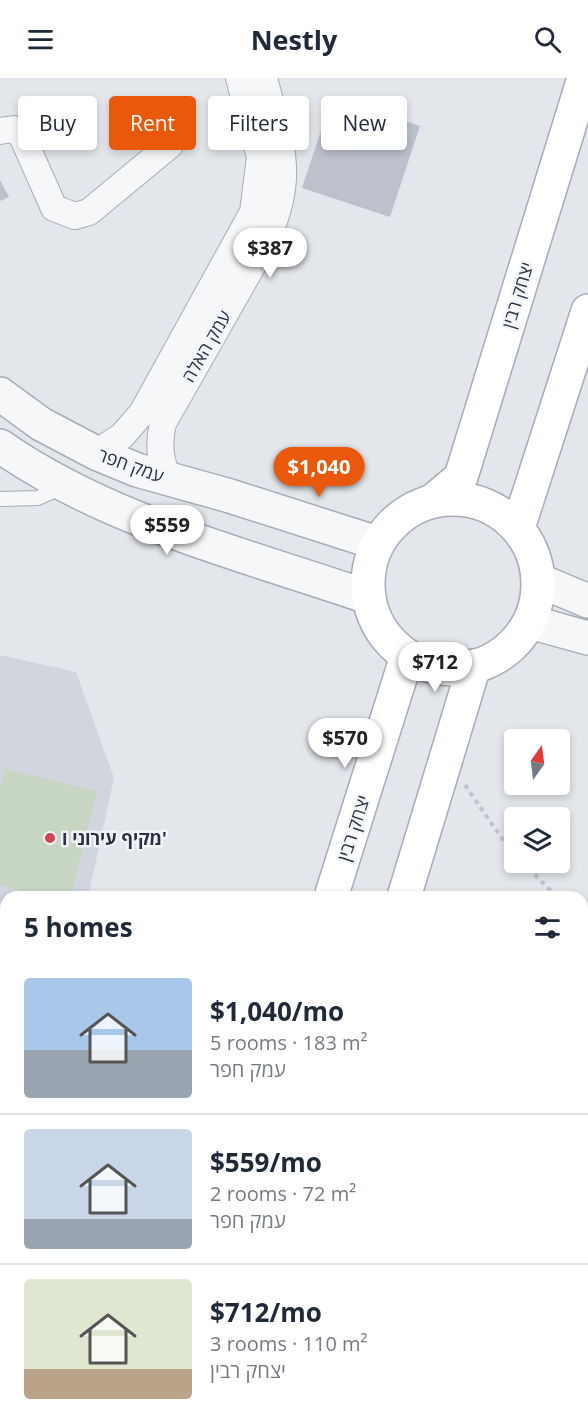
<!DOCTYPE html>
<html lang="en">
<head>
<meta charset="utf-8">
<style>
  :root { --surface:#fff; --page:#f6f6f7; --text:#1f2937; --muted:#747a83; --line:#e0e1e3; --accent:#ea580c }
  body { margin:0; font-family:"Open Sans","Noto Sans Hebrew",sans-serif; background:var(--page); color:var(--text); height:100vh; display:flex; flex-direction:column; font-size:22px; white-space:nowrap }
  * { box-sizing:border-box; margin:0 }
  p { font-size:20px; color:var(--muted) }
  .icon { flex:none; width:33px; height:33px; fill:none; stroke:currentColor; stroke-width:2; stroke-linecap:round; stroke-linejoin:round }
  .map { position:relative; flex:1; overflow:hidden }
  .drawer { position:absolute; left:0px; top:813px; width:588px; height:536px; display:flex; flex-direction:column; background:var(--surface); border-radius:18px 18px 0 0; box-shadow:0 3px 9px #0003 }
  .drawer>* { flex:none }
  .hud { position:absolute; left:18px; top:18px; width:552px; height:54px; display:flex; gap:12px }
  .needle { width:39px; rotate:14deg }
  .fabs { position:absolute; left:504px; top:651px; display:grid; gap:12px }
  .fabs a { display:grid; place-items:center; width:66px; height:66px; border-radius:6px; background:var(--surface); box-shadow:0 3px 9px #0003; font-size:30px }
  .price { position:absolute; translate:-50% -51px; padding:0 14px; border-radius:21px; background:#fff; color:#222; font-size:20px; line-height:39px; filter:drop-shadow(0 2px 3px #0008) }
  .price::after { content:''; position:absolute; left:50%; top:36px; width:18px; height:14px; margin-left:-9px; background:inherit; clip-path:polygon(0 0,100% 0,50% 100%) }
  .price.active { background:var(--accent); color:#fff }
  ul { padding:0; list-style:none }
  li { display:flex; align-items:center; gap:18px; height:150px; padding:0 24px }
  li+li { border-top:2px solid var(--line) }
  li span { display:grid; place-items:center; flex:none; width:168px; height:120px; border-radius:6px; color:#555 }
  li>.icon { margin-inline-start:auto }
  span .icon { width:72px; height:72px; fill:#fffc; stroke-width:1 }
  li b { font-size:26px }
  h2 { display:flex; justify-content:space-between; align-items:center; height:72px; padding:0 24px; font-size:26px }
  .pill { padding:0 21px; border-radius:6px; background:var(--surface); box-shadow:0 3px 9px #0003; font-size:21px; line-height:54px }
  .pill.active { background:var(--accent); color:#fff }
  header { display:flex; justify-content:space-between; align-items:center; height:78px; padding:0 24px; background:var(--surface); font-size:27px; font-weight:700 }
  .map>svg:first-child { display:block }
</style>
</head>
<body>
<header><svg class="icon" aria-label="menu" viewBox="0 0 24 24"><path d="M4 6h16M4 12h16M4 18h16"/></svg>Nestly<svg class="icon" aria-label="search" viewBox="0 0 24 24"><circle cx="10" cy="10" r="6"/><path d="M15 15l6 6"/></svg></header>
<div class="map">
<svg width="588" height="1348" viewBox="0 0 588 1348">
  <rect width="100%" height="100%" fill="#e3e6eb"/>
  <path fill="#d1d5de" d="M0,577L76,594L114,700L88,819H6V828L0,827Z"/>
  <path fill="#c7d6c3" d="M5,691L97,713L71,819H49L0,807V713Z"/>
  <g fill="#bcc1cc">
    <path d="M332,19L420,48L390,139L302,110Z"/>
    <path d="M0,102L9,119L0,123Z"/>
  </g>
  <g fill="none" stroke-linecap="round" stroke-linejoin="round">
    <g stroke="#a7acb6" stroke-width="16">
      <g id="service">
        <path d="M0,421L38,420L64,408"/>
        <path d="M0,1193L6,1195"/>
      </g>
    </g>
    <g stroke="#a7acb6" stroke-width="28">
      <g id="minor">
        <path d="M0,53L14,51L22,58L54,130L75,138L89,134L170,67"/>
        <path d="M96,375L122,358L142,335L253,134L260,79L239,0"/>
        <path d="M168,401C160,381 158,366 163,345L262,171C297,101 282,71 264,0"/>
      </g>
    </g>
    <g stroke="#a7acb6" stroke-width="36">
      <g id="tertiary">
        <path d="M0,316L41,346L96,375L137,392L230,418L377,465"/>
        <path d="M0,368C109,444 243,476 368,519"/>
        <path d="M538,502L588,523"/>
        <path d="M530,544L588,560"/>
      </g>
    </g>
    <g stroke="#a7acb6" stroke-width="36">
      <g id="secondary">
        <circle cx="453" cy="506" r="85"/>
        <path d="M434,422L461,399L584,0"/>
        <path d="M518,450L588,233"/>
        <path d="M331,819L407,578"/>
        <path d="M404,819L474,588"/>
        <path d="M149,1348L151,1342"/>
        <path d="M242,1348L243,1342"/>
      </g>
    </g>
    <g stroke="#c1c4ca" stroke-width="4" stroke-dasharray="4.5 4.5" stroke-linecap="butt">
      <path d="M465,707L514,778"/>
      <path d="M522,784L557,819"/>
      <path d="M582,843L588,848"/>
      <path d="M0,904L6,906"/>
      <path d="M0,919L6,921"/>
    </g>
    <use href="#service" stroke="#f6f7f9" stroke-width="14"/>
    <use href="#minor" stroke="#f6f7f9" stroke-width="26"/>
    <use href="#tertiary" stroke="#f6f7f9" stroke-width="33"/>
    <use href="#secondary" stroke="#fff" stroke-width="33"/>
  </g>
  <circle fill="#d54352" stroke="#f3f5f8" stroke-width="2" cx="50" cy="760" r="6"/>
  <g text-anchor="middle" dominant-baseline="central" stroke-width="5" stroke-linejoin="round" paint-order="stroke">
    <g font-size="18" fill="#293245" stroke="#f3f5f8">
      <text transform="translate(517 217) rotate(-73)">יצחק רבין</text>
      <text transform="translate(206 268) rotate(-60)">עמק האלה</text>
      <text transform="translate(131 387) rotate(20)">עמק חפר</text>
      <text transform="translate(353 750) rotate(-72)">יצחק רבין</text>
    </g>
    <g font-size="18" font-weight="bold" fill="#293245" stroke="#f3f5f8" text-anchor="start">
      <text x="62" y="760">מקיף עירוני ו'</text>
    </g>
  </g>
</svg>
<div class="fabs">
<a><svg class="needle" viewBox="-14 -14 28 28"><path d="M0-13l5 13h-10z" fill="#e53935"/><path d="M0 13l5-13h-10z" fill="#747a83"/></svg></a>
<a><svg class="icon" aria-label="layers" viewBox="0 0 24 24"><path d="M12 4l9 5-9 5-9-5zM3 14l9 5 9-5"/></svg></a>
</div>
<b class="price" style="left:270px;top:201px">$387</b>
<b class="price active" style="left:319px;top:420px">$1,040</b>
<b class="price" style="left:167px;top:478px">$559</b>
<b class="price" style="left:435px;top:615px">$712</b>
<b class="price" style="left:345px;top:691px">$570</b>
<div class="hud">
<a class="pill">Buy</a>
<a class="pill active">Rent</a>
<a class="pill">Filters</a>
<a class="pill">New</a>
</div>
<section class="drawer">
<h2>5 homes<svg class="icon" aria-label="filters" viewBox="0 0 24 24"><path d="M4 7h16M4 17h16"/><circle cx="9" cy="7" r="2"/><circle cx="15" cy="17" r="2"/></svg></h2>
<ul>
<li><span style="background:linear-gradient(#a9c7e8 60%,#9aa5b1 0)"><svg class="icon" aria-label="home" viewBox="0 0 24 24"><path d="M3 11l9-7 9 7M6 9v11h12V9"/></svg></span><div><b>$1,040/mo</b><p>5 rooms · 183 m²</p><p>עמק חפר</p></div></li>
<li><span style="background:linear-gradient(#c9d6e8 75%,#9aa5b1 0)"><svg class="icon" aria-label="home" viewBox="0 0 24 24"><path d="M3 11l9-7 9 7M6 9v11h12V9"/></svg></span><div><b>$559/mo</b><p>2 rooms · 72 m²</p><p>עמק חפר</p></div></li>
<li><span style="background:linear-gradient(#dfe7d0 75%,#b9a48a 0)"><svg class="icon" aria-label="home" viewBox="0 0 24 24"><path d="M3 11l9-7 9 7M6 9v11h12V9"/></svg></span><div><b>$712/mo</b><p>3 rooms · 110 m²</p><p>יצחק רבין</p></div></li>
</ul>
</section>
</div>
</body>
</html>
